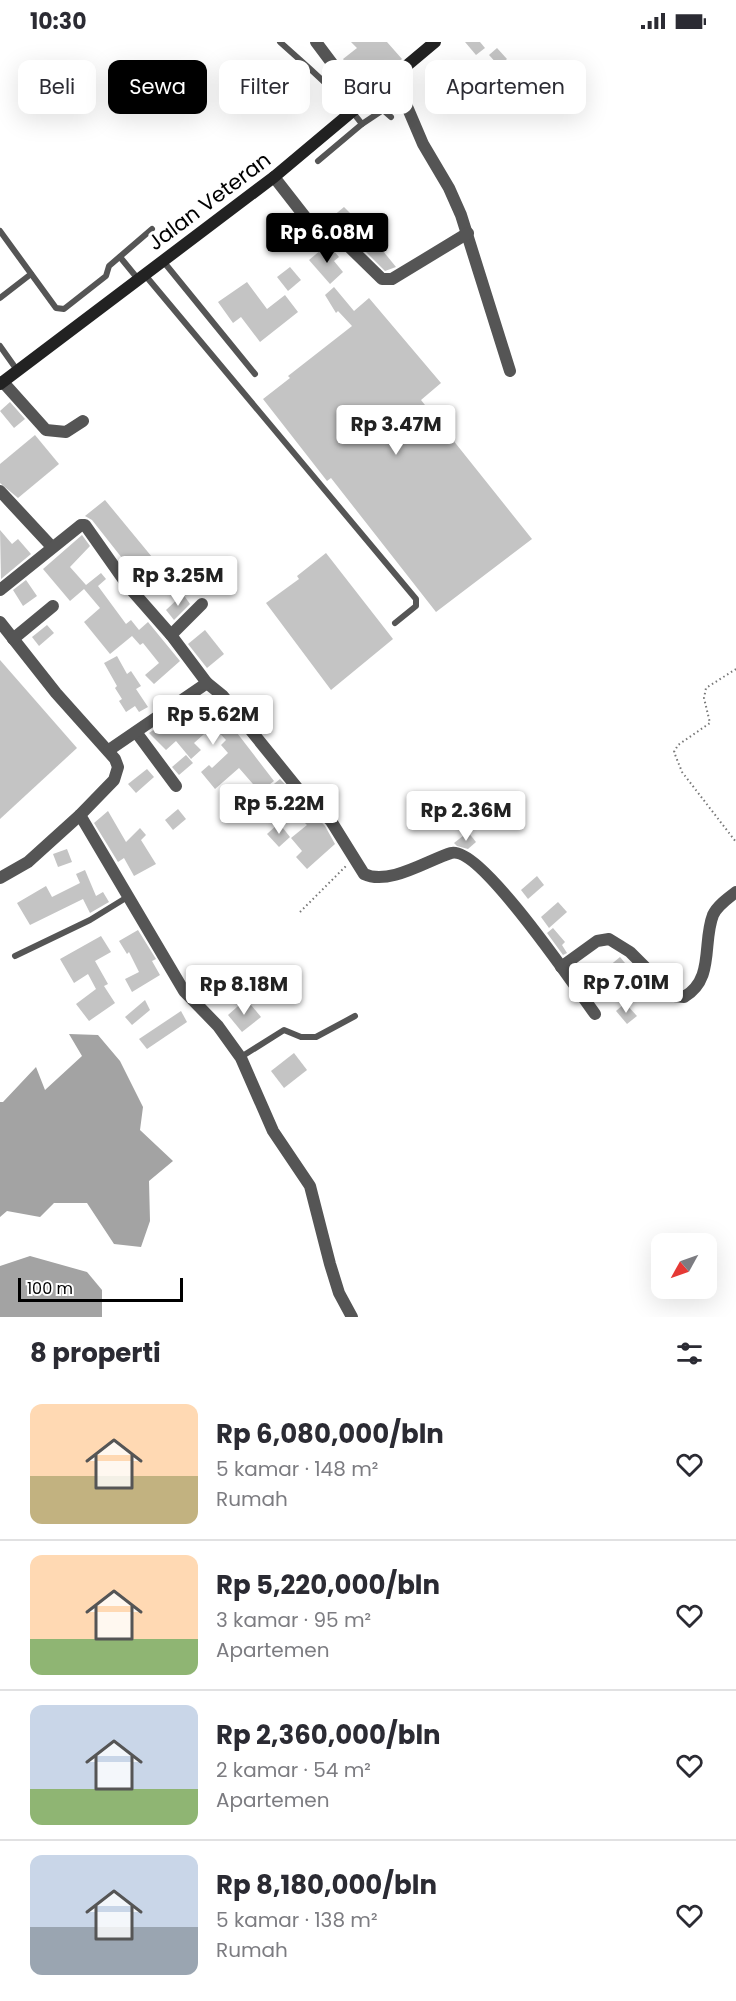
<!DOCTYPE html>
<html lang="id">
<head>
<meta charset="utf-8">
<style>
  :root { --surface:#fff; --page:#f2f2f3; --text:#2b2b33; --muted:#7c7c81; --line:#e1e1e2; --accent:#000 }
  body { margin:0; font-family:Poppins,sans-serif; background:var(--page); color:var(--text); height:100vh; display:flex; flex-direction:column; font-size:22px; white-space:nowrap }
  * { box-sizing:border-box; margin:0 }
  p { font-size:20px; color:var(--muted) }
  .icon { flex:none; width:33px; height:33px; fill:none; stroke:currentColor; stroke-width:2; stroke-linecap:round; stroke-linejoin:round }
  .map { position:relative; height:1275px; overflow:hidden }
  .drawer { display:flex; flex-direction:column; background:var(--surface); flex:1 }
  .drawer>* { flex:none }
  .banner { position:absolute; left:18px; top:18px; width:700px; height:54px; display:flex; gap:12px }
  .needle { width:39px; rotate:230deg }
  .fabs { position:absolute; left:651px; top:1191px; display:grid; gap:12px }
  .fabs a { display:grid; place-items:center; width:66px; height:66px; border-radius:12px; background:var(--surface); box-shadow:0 6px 24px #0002; font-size:30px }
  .scale { position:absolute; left:18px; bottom:15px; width:165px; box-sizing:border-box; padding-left:6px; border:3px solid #000; border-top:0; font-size:16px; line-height:21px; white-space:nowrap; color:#000; -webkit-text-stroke:4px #fff; paint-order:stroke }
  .price { position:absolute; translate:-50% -51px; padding:0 14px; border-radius:6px; background:#fff; color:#222; font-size:20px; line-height:39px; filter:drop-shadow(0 2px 3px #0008) }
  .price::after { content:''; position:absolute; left:50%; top:36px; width:18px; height:14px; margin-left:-9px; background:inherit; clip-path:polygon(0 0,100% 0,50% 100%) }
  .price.current { background:var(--accent); color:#fff }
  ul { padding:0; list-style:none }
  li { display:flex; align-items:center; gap:18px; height:150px; padding:0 30px }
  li+li { border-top:2px solid var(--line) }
  li span { display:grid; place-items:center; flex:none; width:168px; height:120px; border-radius:12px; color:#555 }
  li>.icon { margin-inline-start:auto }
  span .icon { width:72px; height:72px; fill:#fffc; stroke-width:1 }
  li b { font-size:26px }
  h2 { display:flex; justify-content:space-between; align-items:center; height:72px; padding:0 30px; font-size:26px }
  .chip { padding:0 21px; border-radius:12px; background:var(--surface); box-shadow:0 6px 24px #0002; font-size:21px; line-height:54px }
  .chip.current { background:var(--accent); color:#fff }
  .status { display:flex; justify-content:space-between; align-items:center; height:42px; padding:0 30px; background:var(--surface); direction:ltr }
  .status svg { height:16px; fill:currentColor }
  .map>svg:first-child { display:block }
</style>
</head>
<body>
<div class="status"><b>10:30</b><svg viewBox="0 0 49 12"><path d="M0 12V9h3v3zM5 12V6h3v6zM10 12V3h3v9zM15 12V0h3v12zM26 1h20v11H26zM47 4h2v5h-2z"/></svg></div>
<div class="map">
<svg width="736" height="1275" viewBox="0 0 736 1275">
  <rect width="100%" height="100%" fill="#fff"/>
  <g fill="#a3a3a3">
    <path d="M69,992L98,993L120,1019L143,1065L140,1088L173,1119L149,1139L150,1179L141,1205L114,1202L87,1161H54L40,1175L7,1169L0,1175V1060H3L36,1025L45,1048L82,1014Z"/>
    <path d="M30,1214L87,1230L102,1248V1275H0V1224Z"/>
  </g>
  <g fill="#c4c4c4">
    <path d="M351,0H387L402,17L389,28L386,25L373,34L367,25L355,33L343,17L357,6Z"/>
    <path d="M465,0H480L485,6L476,13Z"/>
    <path d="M497,6L507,17L499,24L489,13Z"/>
    <path d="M344,165L361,182L396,225L385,229L342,186L332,175Z"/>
    <path d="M328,202L339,215L334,219L343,230L330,242L309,218Z"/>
    <path d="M290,225L301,238L288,249L277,235Z"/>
    <path d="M247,240L267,267L285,253L298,270L260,300L241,275L233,281L218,260Z"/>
    <path d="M334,245L354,269L369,256L441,341L421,358L532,497L436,570L331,436L327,439L263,357L290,336L288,334L352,284L338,269L336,271L325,253Z"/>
    <path d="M10,360L25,377L14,386L0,369Z"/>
    <path d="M35,393L59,422L18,456L0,441V422Z"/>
    <path d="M105,458L152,515L133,530L92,478L85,474Z"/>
    <path d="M0,488L12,502L18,497L31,512L1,537Z"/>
    <path d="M82,493L90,504L70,525L86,543L101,531L106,537L98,544L126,582L131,578L139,588L148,580L180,619L154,642L145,633L159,621L143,601L140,603L132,594L110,612L84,580L100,566L84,547L70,559L43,527Z"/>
    <path d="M326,511L393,597L331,648L266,561L299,537L297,534Z"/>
    <path d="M26,538L37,554L23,564L13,548Z"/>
    <path d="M183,552L190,562L174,578L166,568Z"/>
    <path d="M47,583L54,591L39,604L32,595Z"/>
    <path d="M205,588L224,612L207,626L188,602Z"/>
    <path d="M117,614L127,632L131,629L141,644L136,647L148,665L139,670L135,664L126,670L119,659L122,657L115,646L117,644L104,621Z"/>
    <path d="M0,618L77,706L0,777Z"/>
    <path d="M220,663L237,685L234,687L274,739L260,750L239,726L215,747L201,730L209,723L212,726L228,711L221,703L226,698L213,684L194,701L201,708L191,717L176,699L166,708L149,691L187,665L197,677L205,670L208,673Z"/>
    <path d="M186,713L193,721L179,733L172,725Z"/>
    <path d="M147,727L154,735L136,751L128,742Z"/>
    <path d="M280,737L325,784L335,802L307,827L296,815L302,809L291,796L307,783L269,746Z"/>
    <path d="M178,767L186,777L173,788L165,778Z"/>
    <path d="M108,769L126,800L140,786L146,793L141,798L156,822L134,834L124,816L118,820L94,781Z"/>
    <path d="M279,781L290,795L279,805L267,792Z"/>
    <path d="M468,790L476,800L468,807L457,804L454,801Z"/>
    <path d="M67,807L72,820L58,825L53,812Z"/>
    <path d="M85,828L96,854L103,850L109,860L90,871L83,857L30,883L17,861L46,844L52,855L80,841L76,832Z"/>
    <path d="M537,834L544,843L528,857L521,848Z"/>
    <path d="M558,860L567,870L549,886L541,875Z"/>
    <path d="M553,886L565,900L562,903L567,911L563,913L547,891Z"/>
    <path d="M138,888L156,917L152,919L160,933L132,950L125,937L139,930L129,910L127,912L119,899Z"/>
    <path d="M101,894L111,910L95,919L108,942L104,944L115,961L89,979L76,962L96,947L88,932L74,941L60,917Z"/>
    <path d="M620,915L630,927L617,937L608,925Z"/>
    <path d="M246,957L261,975L242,990L228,973Z"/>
    <path d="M145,958L150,968L132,983L125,975Z"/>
    <path d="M625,961L637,974L627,982L616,969Z"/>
    <path d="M181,969L187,980L147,1007L139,997Z"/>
    <path d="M294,1011L307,1028L284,1046L271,1029Z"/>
  </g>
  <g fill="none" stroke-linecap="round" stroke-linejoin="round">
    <g stroke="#777" stroke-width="2" stroke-dasharray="1.5 3" stroke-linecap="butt">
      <path d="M736,627L706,646L704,656L710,681L678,703L674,710L682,730L736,800"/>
      <path d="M300,870L347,823"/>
    </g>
    <g stroke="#555" stroke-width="6">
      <path d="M280,0C310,27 338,50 362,82L383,68L391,75"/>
      <path d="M318,119L362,82"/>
      <path d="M0,189L56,266L64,267L106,234L109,224L152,187"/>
      <path d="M120,215L138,237"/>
      <path d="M163,219L255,332"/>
      <path d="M145,233L416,557V564L395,581"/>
      <path d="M0,256L31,232"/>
      <path d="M0,304L17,328"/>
      <path d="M15,914L90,878L129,854"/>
      <path d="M241,1015L284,988L301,995H316L355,974"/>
    </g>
    <g stroke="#555" stroke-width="12">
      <path d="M316,0L361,60"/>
      <path d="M394,34L423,102L449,146L461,173L510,329"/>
      <path d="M274,135L313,185L337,193L382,237H392L468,191"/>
      <path d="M3,340L46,388L66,390L83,379"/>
      <path d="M0,449L52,505"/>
      <path d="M0,548L81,483H85L128,544L171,593L207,641L223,654L299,748L331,779L364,832C389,844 428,818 451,811C480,803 576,946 595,972"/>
      <path d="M0,580L56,651L115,717L118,725L114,738L80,773L184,949L218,984L241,1016L273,1089L310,1144L330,1222L339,1251L352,1275"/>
      <path d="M171,593L202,562"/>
      <path d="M13,597L53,564"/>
      <path d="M136,690L176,744"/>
      <path d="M109,708L207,641"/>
      <path d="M0,836L28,820L80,773"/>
      <path d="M561,925L597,899L609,897L630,910L674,954L684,955C715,937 702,901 713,873C717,864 728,856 736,850"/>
    </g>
    <path stroke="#222" stroke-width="12" d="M0,342L274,135L435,0"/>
  </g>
  <g text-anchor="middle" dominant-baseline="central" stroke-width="6" stroke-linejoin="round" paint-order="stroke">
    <g font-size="21" fill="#000" stroke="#fff">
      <text transform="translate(209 159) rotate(-37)">Jalan Veteran</text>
    </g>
  </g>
</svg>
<div class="fabs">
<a><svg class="needle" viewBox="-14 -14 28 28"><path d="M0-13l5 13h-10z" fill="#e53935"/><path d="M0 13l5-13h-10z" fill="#7c7c81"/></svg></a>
</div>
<div class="scale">100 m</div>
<b class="price current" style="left:327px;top:222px">Rp 6.08M</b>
<b class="price" style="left:396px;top:414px">Rp 3.47M</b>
<b class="price" style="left:178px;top:565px">Rp 3.25M</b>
<b class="price" style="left:213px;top:704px">Rp 5.62M</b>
<b class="price" style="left:279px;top:793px">Rp 5.22M</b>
<b class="price" style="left:466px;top:800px">Rp 2.36M</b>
<b class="price" style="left:626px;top:972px">Rp 7.01M</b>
<b class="price" style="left:244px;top:974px">Rp 8.18M</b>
<div class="banner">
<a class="chip">Beli</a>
<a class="chip current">Sewa</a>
<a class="chip">Filter</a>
<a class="chip">Baru</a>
<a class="chip">Apartemen</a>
</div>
</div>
<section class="drawer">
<h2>8 properti<svg class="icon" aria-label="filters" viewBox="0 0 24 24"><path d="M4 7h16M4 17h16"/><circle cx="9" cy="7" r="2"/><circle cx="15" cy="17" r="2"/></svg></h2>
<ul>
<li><span style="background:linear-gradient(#ffd9b3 60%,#c2b280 0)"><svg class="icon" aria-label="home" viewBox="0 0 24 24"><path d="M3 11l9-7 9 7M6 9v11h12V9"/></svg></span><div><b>Rp 6,080,000/bln</b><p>5 kamar · 148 m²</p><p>Rumah</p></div><svg class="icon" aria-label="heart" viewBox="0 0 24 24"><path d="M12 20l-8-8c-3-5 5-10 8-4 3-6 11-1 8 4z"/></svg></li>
<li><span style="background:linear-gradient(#ffd9b3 70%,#8fb573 0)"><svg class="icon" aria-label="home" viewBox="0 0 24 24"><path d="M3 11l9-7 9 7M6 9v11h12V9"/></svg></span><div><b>Rp 5,220,000/bln</b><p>3 kamar · 95 m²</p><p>Apartemen</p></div><svg class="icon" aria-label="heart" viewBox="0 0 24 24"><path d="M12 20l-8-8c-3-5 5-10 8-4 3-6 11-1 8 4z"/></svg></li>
<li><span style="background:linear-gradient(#c9d6e8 70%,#8fb573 0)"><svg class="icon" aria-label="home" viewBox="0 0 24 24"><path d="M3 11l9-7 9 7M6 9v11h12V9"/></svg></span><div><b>Rp 2,360,000/bln</b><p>2 kamar · 54 m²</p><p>Apartemen</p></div><svg class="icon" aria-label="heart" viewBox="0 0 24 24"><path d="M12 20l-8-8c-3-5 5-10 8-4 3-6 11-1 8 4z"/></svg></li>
<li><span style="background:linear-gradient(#c9d6e8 60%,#9aa5b1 0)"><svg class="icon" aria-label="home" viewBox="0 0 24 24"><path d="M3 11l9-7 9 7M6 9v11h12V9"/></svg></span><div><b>Rp 8,180,000/bln</b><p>5 kamar · 138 m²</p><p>Rumah</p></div><svg class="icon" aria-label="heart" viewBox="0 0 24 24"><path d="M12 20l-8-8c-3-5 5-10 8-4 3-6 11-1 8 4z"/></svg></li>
</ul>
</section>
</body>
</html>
